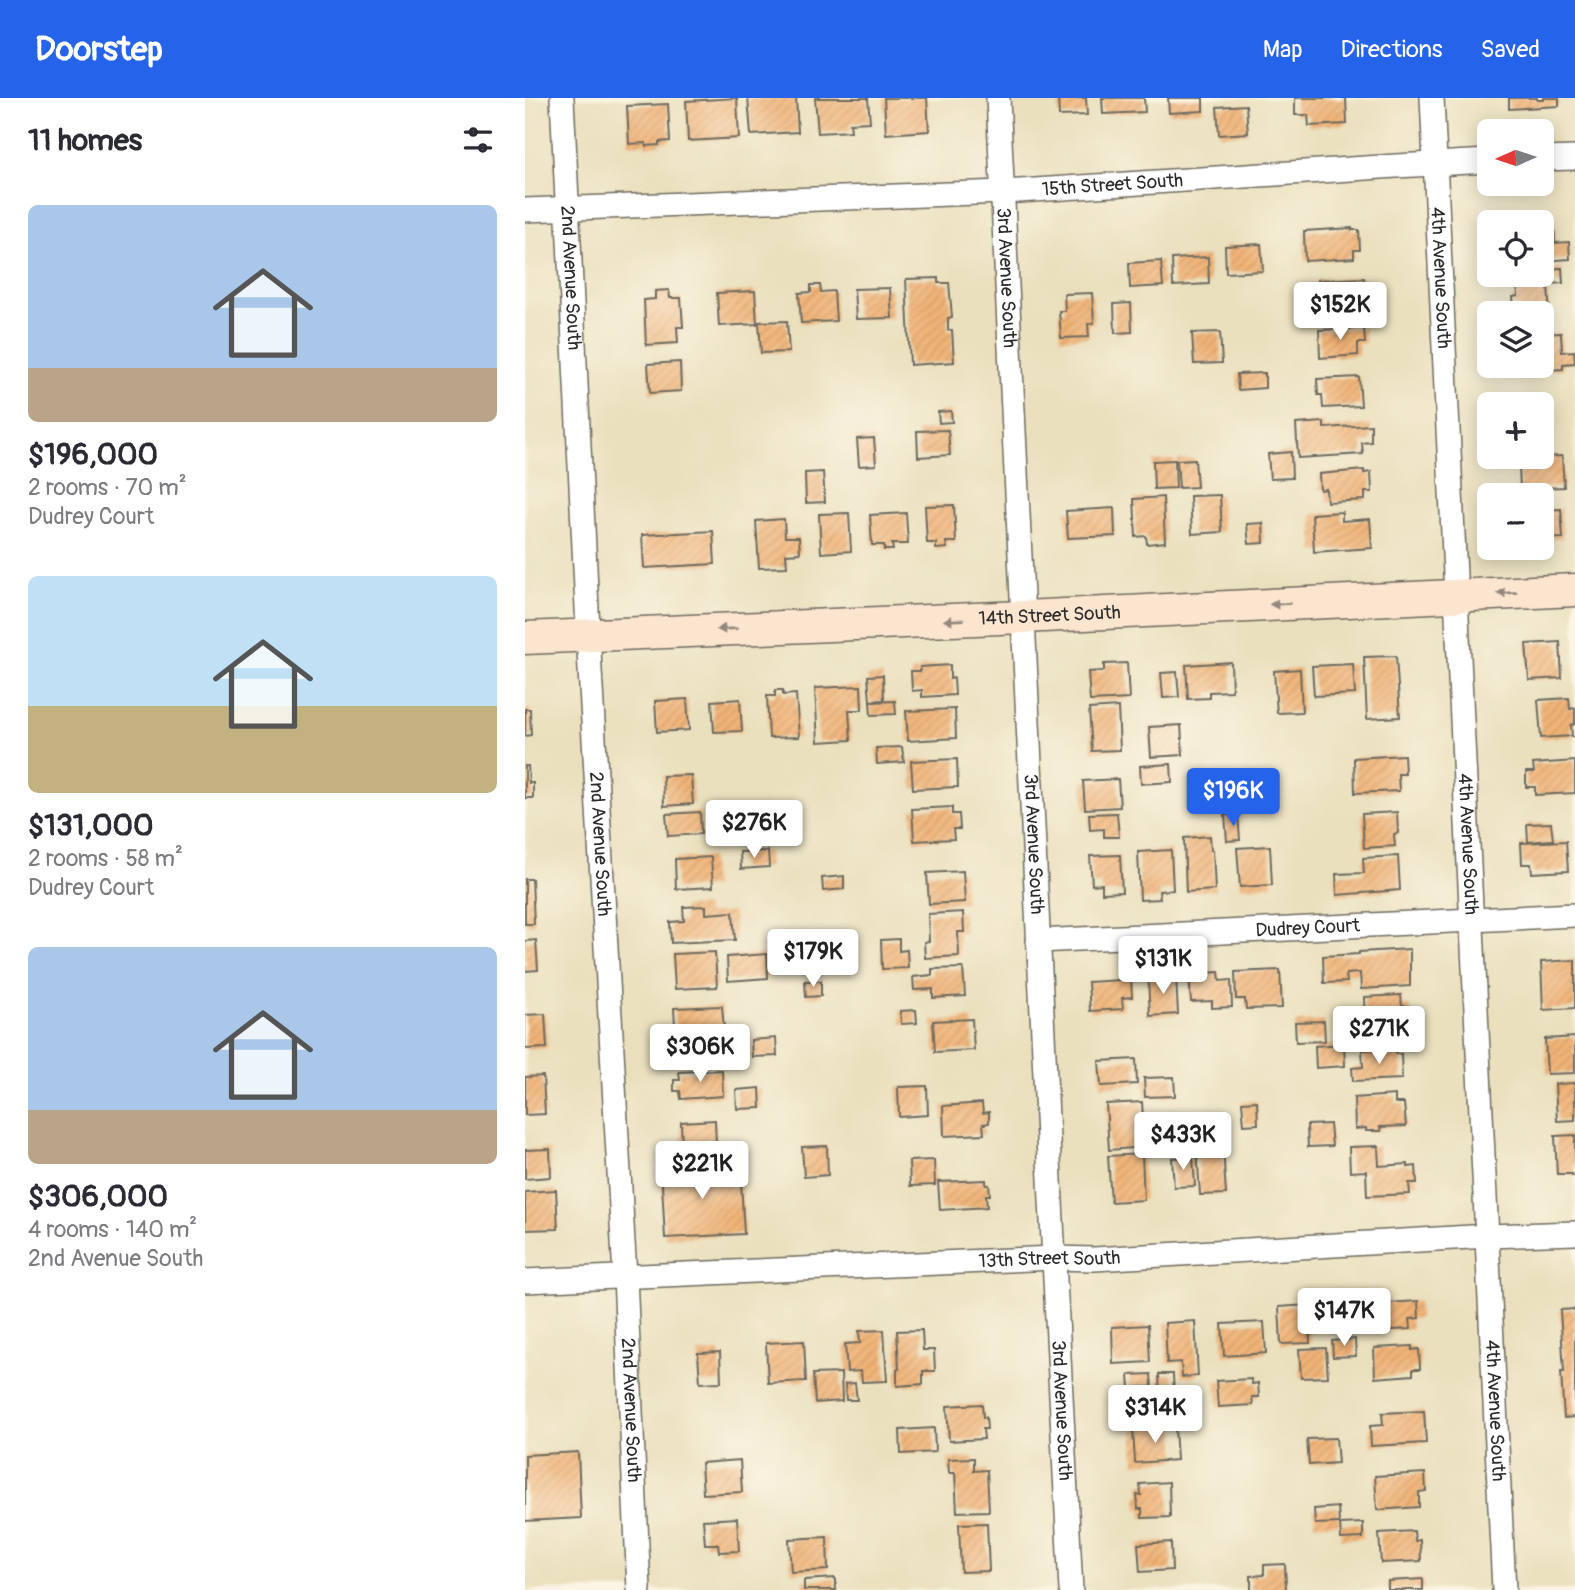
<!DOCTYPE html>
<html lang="en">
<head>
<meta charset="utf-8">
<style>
  :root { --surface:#fff; --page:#f7f7f7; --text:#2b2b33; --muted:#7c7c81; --accent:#2563eb }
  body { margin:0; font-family:Pangolin,sans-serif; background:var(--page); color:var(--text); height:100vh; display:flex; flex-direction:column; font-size:26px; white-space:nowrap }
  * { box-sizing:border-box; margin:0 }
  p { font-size:23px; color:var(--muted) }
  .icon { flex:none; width:38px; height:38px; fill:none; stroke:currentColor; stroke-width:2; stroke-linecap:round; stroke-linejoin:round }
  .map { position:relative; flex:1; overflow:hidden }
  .sheet { display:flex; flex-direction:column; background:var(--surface); width:525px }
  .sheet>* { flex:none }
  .needle { width:46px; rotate:267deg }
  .fabs { position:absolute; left:952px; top:21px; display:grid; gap:14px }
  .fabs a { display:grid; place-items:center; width:77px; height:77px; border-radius:10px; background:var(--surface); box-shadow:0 4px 18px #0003; font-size:35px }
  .price { position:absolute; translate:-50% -60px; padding:0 16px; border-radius:7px; background:#fff; color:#222; font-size:23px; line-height:46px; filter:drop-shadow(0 2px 4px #0008) }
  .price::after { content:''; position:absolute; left:50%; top:42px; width:21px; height:16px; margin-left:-10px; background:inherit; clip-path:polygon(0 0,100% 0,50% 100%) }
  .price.selected { background:var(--accent); color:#fff }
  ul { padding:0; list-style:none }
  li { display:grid; align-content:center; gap:14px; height:371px; padding:0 28px }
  li span { display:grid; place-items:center; height:217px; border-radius:10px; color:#555 }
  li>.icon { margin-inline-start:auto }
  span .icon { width:126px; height:126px; fill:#fffc; stroke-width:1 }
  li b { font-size:30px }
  h2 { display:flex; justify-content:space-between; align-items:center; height:84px; padding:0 28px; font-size:30px }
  header { display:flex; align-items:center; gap:42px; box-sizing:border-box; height:98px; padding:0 35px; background:var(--accent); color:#fff }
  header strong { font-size:33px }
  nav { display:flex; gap:38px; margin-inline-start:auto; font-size:24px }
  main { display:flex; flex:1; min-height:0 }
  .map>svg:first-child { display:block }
</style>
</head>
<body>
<header>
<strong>Doorstep</strong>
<nav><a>Map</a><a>Directions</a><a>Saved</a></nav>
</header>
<main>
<section class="sheet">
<h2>11 homes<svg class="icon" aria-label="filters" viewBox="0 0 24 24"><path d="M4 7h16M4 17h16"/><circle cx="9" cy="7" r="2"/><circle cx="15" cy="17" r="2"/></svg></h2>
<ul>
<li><span style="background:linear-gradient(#a9c7e8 75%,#b9a48a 0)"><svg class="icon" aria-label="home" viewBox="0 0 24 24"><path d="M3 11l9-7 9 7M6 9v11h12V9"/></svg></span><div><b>$196,000</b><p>2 rooms · 70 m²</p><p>Dudrey Court</p></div></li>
<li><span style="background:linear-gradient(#bfe0f5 60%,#c2b280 0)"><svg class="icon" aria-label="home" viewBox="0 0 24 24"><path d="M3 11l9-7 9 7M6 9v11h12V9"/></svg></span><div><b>$131,000</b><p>2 rooms · 58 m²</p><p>Dudrey Court</p></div></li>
<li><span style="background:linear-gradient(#a9c7e8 75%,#b9a48a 0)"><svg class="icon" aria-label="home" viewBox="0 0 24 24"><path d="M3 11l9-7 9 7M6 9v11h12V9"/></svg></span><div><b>$306,000</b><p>4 rooms · 140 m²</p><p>2nd Avenue South</p></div></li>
</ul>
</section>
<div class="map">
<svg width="1050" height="1492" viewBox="0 0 1050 1492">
  <defs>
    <pattern id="building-hatch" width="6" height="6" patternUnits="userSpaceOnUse" patternTransform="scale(1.75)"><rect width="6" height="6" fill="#f1b478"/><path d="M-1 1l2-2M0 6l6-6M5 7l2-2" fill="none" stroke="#cf9b68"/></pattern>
  </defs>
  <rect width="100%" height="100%" fill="#fcf5e5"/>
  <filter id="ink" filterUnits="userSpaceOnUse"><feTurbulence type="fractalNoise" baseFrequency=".0143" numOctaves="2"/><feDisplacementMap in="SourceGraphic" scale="14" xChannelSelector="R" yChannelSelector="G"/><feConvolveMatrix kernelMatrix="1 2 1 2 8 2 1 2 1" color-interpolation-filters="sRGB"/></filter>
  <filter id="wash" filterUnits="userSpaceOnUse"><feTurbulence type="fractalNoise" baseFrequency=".00686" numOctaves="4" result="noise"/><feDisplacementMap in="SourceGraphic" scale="28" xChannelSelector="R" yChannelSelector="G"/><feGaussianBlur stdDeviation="1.57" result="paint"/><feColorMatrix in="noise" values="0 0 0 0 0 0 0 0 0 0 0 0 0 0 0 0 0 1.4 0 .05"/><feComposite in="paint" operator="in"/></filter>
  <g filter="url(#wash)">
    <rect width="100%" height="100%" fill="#eae0be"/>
    <g id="blocks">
      <g fill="url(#building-hatch)">
        <path d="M212,0L214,40L163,43L161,3Z"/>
        <path d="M223,0H271L273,34L226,37Z"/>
        <path d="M290,0H343L345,24L325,25L326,33L293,35Z"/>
        <path d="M359,0H402L404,33L361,36Z"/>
        <path d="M533,0H561L562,17L534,18Z"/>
        <path d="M577,0H619L620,14L578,16Z"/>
        <path d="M643,0H678V13L644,15Z"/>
        <path d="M770,0H821L822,26L784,28L783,17H770Z"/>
        <path d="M984,0H1012V2H1018V0H1034V8L984,11Z"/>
        <path d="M143,6L145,43L134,44V47L121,48V45L104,46L102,8Z"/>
        <path d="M721,7L723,35L694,37L692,9Z"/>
        <path d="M1029,121L1030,145L1044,144L1045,161L1017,163V124H1001V122Z"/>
        <path d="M827,130V132H834L835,152H829V160L780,163L779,133Z"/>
        <path d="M736,146L738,173L701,175L700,148Z"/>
        <path d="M683,159L684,186L648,188L647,161Z"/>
        <path d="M636,163L638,188L605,190L604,165Z"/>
        <path d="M1037,170L1038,185L1023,186L1025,223H1017V215H994V208L989,209L988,199L993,198L992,187L1013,186L1012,177H1017V171Z"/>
        <path d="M413,180V185H424L427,219L423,220V232H427L429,264L385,267L381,181Z"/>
        <path d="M839,180L840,198H830L831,210L793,211L792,182Z"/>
        <path d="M286,187H295L296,194L309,193L311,223L276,225L274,195L286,194Z"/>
        <path d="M365,190L367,220L331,221L329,191Z"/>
        <path d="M144,192L145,200H156L158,229H152L153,245L121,247L119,202L130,201V193Z"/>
        <path d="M230,193L232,226L194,228L192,195Z"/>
        <path d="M567,195L569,225L563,226L564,239L536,240L534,213H540L539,196Z"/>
        <path d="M606,205L607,234L590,235L589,206Z"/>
        <path d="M262,223L264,254L236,255L234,224Z"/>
        <path d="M839,230L840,245H833V257L795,260L794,232Z"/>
        <path d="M695,234L697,265L669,266L667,235Z"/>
        <path d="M1036,235L1037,254L1049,253L1050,265L1038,266V271L989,274V268H1017V236Z"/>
        <path d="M155,264L156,293L125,295L123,266Z"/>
        <path d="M740,275V290L713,292L712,276Z"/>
        <path d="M834,279L836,308L798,310L797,297H793L792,281Z"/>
        <path d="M1021,298L1023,331H1017V306H992V300Z"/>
        <path d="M426,313L427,324L414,325L413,314Z"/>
        <path d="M799,324V330L846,327V344L837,345L838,356L773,360L771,326Z"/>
        <path d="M423,332L425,357L393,359L392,333Z"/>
        <path d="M349,340L351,367L334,368L332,341Z"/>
        <path d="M766,354L767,380L745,381L743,356Z"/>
        <path d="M1037,358L1039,389L995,391L994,367H998L997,360Z"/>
        <path d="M670,361L672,389L654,390L652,362Z"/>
        <path d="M650,362L651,390L629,391L628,363Z"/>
        <path d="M839,372V375L846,374L847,394H840V402L802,404L801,391L795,392L794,376Z"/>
        <path d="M298,374L300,404L281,405L280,375Z"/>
        <path d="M695,397L697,434L667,436L665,398Z"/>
        <path d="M638,399L640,444L622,446L621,438L611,439L609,401Z"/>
        <path d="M429,407L431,444H421L422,450L411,451V445H402L400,408Z"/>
        <path d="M589,410L590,438L543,440L541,413Z"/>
        <path d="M1036,411L1038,440L1017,441V412Z"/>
        <path d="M817,414V423L845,421L847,450L789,454L787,416Z"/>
        <path d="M324,415L326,453L296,455L294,416Z"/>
        <path d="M381,415L383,446H367L368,452H359V447H347L345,417Z"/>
        <path d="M259,421L260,439H274L275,455L261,456L262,469L234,470L231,423Z"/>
        <path d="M738,425L739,445L724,446L722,426Z"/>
        <path d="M188,433L190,466L119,470L117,437Z"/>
        <path d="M1035,544L1037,580L1004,582L1001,546Z"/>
        <path d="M871,558L875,619L842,621L839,559Z"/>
        <path d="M706,564L707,593L684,594V600L663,601L661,567Z"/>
        <path d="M602,565L604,601L565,603L563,574L579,573V566Z"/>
        <path d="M828,566L830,596L789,598L787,568Z"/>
        <path d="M425,567V581L429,580L430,597L397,599V592L387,593L386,573H395V569Z"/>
        <path d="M775,571L777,614L752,615L749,573Z"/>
        <path d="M652,574L654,599L638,600L636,575Z"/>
        <path d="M358,577L359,602L345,603L343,578Z"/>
        <path d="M336,588L337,612H324L326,642L293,644L290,590Z"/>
        <path d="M250,592H258V597L271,596L274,639L244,640L242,598H250Z"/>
        <path d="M1044,600L1045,611L1050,610V626L1046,627L1047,638L1016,640L1013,602Z"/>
        <path d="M162,601L164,632L132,634L130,603Z"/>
        <path d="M215,601L217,633L189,634L187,603Z"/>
        <path d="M370,603L371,616L346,617L345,604Z"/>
        <path d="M593,609L595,652L567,653L564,611Z"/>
        <path d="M0,611H5L6,637L0,638Z"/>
        <path d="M430,611L431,640L383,643L381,613Z"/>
        <path d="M656,627L658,657L626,659L624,629Z"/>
        <path d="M377,649L379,664L352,666L351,650Z"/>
        <path d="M879,657L880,676H873L874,693L830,695L829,660Z"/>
        <path d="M432,661L433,689L388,691L386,663Z"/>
        <path d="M1050,663V695L1010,697V689H1001V674H1009L1008,666Z"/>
        <path d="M646,666L647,684L616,686L615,668Z"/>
        <path d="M0,668H3L4,685H8V700H0Z"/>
        <path d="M166,677L168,706L139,708L138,678Z"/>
        <path d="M593,681L595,709L560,711L558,683Z"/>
        <path d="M427,709V716H434L435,731H428L429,741L389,743L387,711Z"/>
        <path d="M175,714L176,736L143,738L141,716Z"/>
        <path d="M872,714L873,735L869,736L870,748L839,750L837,716Z"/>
        <path d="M592,715L594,739H579V731L565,732L564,716Z"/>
        <path d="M713,716L715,742L702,743L700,717Z"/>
        <path d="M1026,725L1028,742L1003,744L1002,726Z"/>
        <path d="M685,738L686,752H688L690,792L661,794L659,740Z"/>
        <path d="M1041,743L1043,773L1007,775L1006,766H997L996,745Z"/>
        <path d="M745,748L747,787L715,789L712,750Z"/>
        <path d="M646,752L648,792L634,793L635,801L615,802L613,754Z"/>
        <path d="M243,753L244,769L216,771L215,754Z"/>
        <path d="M595,757L597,794L577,795V786L567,787L565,758Z"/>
        <path d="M873,758L875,792L812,797L811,776L839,775L838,760Z"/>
        <path d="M186,759L188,789L151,791L150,761Z"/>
        <path d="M438,773L440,804L404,806L402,775Z"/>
        <path d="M319,778V791L298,793L297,780Z"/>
        <path d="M0,781H7L9,826H0Z"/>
        <path d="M181,808V816L208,814L210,842L146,845L145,824L159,823L158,809Z"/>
        <path d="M438,814L439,834H433L434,858L400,860L399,844L404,843L403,816Z"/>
        <path d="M374,841V853L382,852L383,870L357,871L356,842Z"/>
        <path d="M11,842L13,872L0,873V843Z"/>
        <path d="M885,851V888L836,891L835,875L821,876L822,884L799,885L798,858L834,856V854Z"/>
        <path d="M190,854L192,889L150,891L148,856Z"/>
        <path d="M242,856L243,880L203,883L202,859Z"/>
        <path d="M1050,862V910L1018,912L1016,864Z"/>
        <path d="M438,870L440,898L408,900V891L389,892L388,879L407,877V871Z"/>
        <path d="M755,872L757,910L721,911L720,901H711L710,874Z"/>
        <path d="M694,874L695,883L706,882L707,909L687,910V903L666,904L664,876Z"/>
        <path d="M596,879H606L607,899L597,900L598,911L565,913L563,884L596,882Z"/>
        <path d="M651,879L653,916L625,918L623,880Z"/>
        <path d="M280,883H296V898L281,899Z"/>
        <path d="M876,897L877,908H885L886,925L840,928L839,899Z"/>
        <path d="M197,908L199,931L189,932V944L151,946L149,910Z"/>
        <path d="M391,912L392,925L376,926L375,913Z"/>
        <path d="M20,916L22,950L0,951V917Z"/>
        <path d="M447,921L449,952L410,954L408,923Z"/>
        <path d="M799,923L800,943L771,944L770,924Z"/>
        <path d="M1050,939V975L1022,976L1020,941Z"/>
        <path d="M251,940L252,958L227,959L226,942Z"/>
        <path d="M819,946L820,968L791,970L790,948Z"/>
        <path d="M870,950L871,956H876L877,981L828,983L827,970L838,969L837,952Z"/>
        <path d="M611,961L612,986L576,988L574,963Z"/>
        <path d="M197,972L198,998L156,1001L155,993H149V982H155L154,974Z"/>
        <path d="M18,978L20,1016L0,1017V979Z"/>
        <path d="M649,979L650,998L620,999L619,980Z"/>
        <path d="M1050,985V1022L1032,1023L1030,986Z"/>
        <path d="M402,988L403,1017L374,1019L373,989Z"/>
        <path d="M235,990L236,1010L212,1011L211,992Z"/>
        <path d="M870,997V1005H879L881,1028L855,1029L856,1033H841V1030L830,1031L829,1000Z"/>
        <path d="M732,1003L733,1026L719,1027L717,1004Z"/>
        <path d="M617,1004L620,1049L584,1052L581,1006Z"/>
        <path d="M457,1005L458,1015L464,1014V1025L458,1026L459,1036L419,1038L418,1008Z"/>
        <path d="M190,1022L191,1047L157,1049L156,1024Z"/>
        <path d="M805,1026L807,1048L783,1049L782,1027Z"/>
        <path d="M1050,1037V1078H1047V1076H1032L1030,1038Z"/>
        <path d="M302,1048L303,1077L279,1079L277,1049Z"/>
        <path d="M853,1048L854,1068L883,1066V1069L891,1068L892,1085H884L885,1096L842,1098L841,1073L825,1074L824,1049Z"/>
        <path d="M698,1049L701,1096L675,1097L672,1051Z"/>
        <path d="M25,1051L26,1079L0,1081V1052Z"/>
        <path d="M180,1052L181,1063L159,1064V1053Z"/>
        <path d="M617,1056L619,1102L586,1104L583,1058Z"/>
        <path d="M668,1059L670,1088L649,1089L647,1060Z"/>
        <path d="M409,1062L410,1087L385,1088L384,1063Z"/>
        <path d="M215,1065L219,1136L140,1140L136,1069Z"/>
        <path d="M461,1082V1087H464L465,1097H461L462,1109L415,1112L413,1084Z"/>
        <path d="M31,1092L33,1131L0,1132V1094Z"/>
        <path d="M893,1203L894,1220L885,1221L886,1231L848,1233L847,1206Z"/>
        <path d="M783,1207L785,1245L756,1246L754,1209Z"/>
        <path d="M1050,1211V1319L1039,1320L1036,1274H1039L1035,1212Z"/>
        <path d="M670,1223L673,1278L657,1279L656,1264L642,1265L640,1225Z"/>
        <path d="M739,1224L741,1255L699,1258L697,1226Z"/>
        <path d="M623,1227L625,1264L588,1266L587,1229Z"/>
        <path d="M359,1232L362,1283L337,1284L336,1273L322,1274L320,1246L335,1245L334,1233Z"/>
        <path d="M397,1232L398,1252H409L410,1273H398V1286L372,1288V1271H374L372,1233Z"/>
        <path d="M830,1241L831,1258L808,1259L807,1243Z"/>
        <path d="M279,1243L281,1283L243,1285L241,1245Z"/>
        <path d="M887,1248V1252L894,1251L895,1271H888V1277L850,1280L849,1250Z"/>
        <path d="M801,1250L803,1279L776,1280L774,1251Z"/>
        <path d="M195,1254L196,1284L175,1285L173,1255Z"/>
        <path d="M316,1275L317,1303L290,1305L288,1276Z"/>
        <path d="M626,1276L627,1289L605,1290L604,1277Z"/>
        <path d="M634,1276H648L649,1298L635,1299Z"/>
        <path d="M726,1281L727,1286L733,1285L734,1299H727L728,1307L693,1309L691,1283Z"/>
        <path d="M330,1285L332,1302H321L320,1286Z"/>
        <path d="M457,1306L458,1319H461L462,1331H458L459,1341L424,1343L422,1308Z"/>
        <path d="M899,1313L901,1345L846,1348L845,1328L858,1327L857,1315Z"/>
        <path d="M650,1329L652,1362L610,1365L608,1331Z"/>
        <path d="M409,1330L410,1354L376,1356L375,1332Z"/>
        <path d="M811,1340L813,1365L784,1367L782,1341Z"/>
        <path d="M53,1354L56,1420L0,1423V1357Z"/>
        <path d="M449,1360V1373L462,1372L464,1413L432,1414L430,1375H424L423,1361Z"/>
        <path d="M215,1362L217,1394L178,1396L176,1365Z"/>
        <path d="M900,1375L901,1393L894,1394V1409L852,1412L850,1378Z"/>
        <path d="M644,1384L645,1419L617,1420V1411H613L612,1397H616L615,1386Z"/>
        <path d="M813,1409L814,1425L790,1426L789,1411Z"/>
        <path d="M212,1420L214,1453L194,1454L193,1446H180L178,1422Z"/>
        <path d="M462,1425L464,1473L436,1474L434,1426Z"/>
        <path d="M838,1425V1440L816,1441L815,1426Z"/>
        <path d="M889,1433L890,1443L895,1442L896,1463L856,1465L854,1435Z"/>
        <path d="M302,1439L303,1472L266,1474L264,1441Z"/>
        <path d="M646,1444L647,1472L615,1474L613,1446Z"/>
        <path d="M760,1466L761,1492H726V1478L739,1477V1467Z"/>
        <path d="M310,1480L311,1492H279V1482Z"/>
        <path d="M898,1481V1492H863V1483Z"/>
      </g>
    </g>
  </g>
  <g filter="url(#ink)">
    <use href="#blocks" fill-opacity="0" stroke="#6e6a5e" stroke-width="2"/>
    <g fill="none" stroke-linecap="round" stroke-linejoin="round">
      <g stroke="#6e6a5e" stroke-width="26">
        <g id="street">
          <path id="s1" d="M37,0L65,572L100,1178L114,1492"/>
          <path id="s2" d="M473,0L527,1123L546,1492"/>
          <path id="s3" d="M907,0L979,1492"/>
          <path d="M1017,61L1050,60"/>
          <path id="s4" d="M0,112L478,94L871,68L964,63"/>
          <path id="s5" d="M513,843L1050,817"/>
          <path id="s6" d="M0,1183L529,1160L569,1161L963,1138L1050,1135"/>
        </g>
      </g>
      <g stroke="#6e6a5e" stroke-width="35">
        <g id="secondary">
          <path id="s7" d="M0,540L498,519L1050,492"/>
        </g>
      </g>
      <use href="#street" stroke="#fff" stroke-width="23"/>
      <use href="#secondary" stroke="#fce5cf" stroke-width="32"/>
    </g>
    <defs><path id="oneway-solid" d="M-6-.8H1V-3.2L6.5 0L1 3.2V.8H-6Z" transform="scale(1.75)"/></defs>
    <g fill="#94887d">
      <use href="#oneway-solid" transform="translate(982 495) rotate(177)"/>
      <use href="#oneway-solid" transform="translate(755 506) rotate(177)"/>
      <use href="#oneway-solid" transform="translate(429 522) rotate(178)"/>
      <use href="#oneway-solid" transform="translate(202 531) rotate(178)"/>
    </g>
  </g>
  <g text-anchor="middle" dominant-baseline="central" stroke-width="7" stroke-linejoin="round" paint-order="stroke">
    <g font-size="19" fill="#2b2b2b" stroke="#fcf5e5">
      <text stroke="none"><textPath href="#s4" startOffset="588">15th Street South</textPath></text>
      <text stroke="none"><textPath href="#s1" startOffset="180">2nd Avenue South</textPath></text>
      <text stroke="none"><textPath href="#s2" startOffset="180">3rd Avenue South</textPath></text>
      <text stroke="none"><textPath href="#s3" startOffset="180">4th Avenue South</textPath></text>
      <text stroke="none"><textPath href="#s7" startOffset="525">14th Street South</textPath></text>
      <text stroke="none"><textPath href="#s1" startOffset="747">2nd Avenue South</textPath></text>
      <text stroke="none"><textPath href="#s2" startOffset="747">3rd Avenue South</textPath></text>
      <text stroke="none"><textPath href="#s3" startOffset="747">4th Avenue South</textPath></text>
      <text stroke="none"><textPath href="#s5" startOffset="270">Dudrey Court</textPath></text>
      <text stroke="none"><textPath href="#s6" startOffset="525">13th Street South</textPath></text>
      <text stroke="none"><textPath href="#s1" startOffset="1314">2nd Avenue South</textPath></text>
      <text stroke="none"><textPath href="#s2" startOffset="1314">3rd Avenue South</textPath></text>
      <text stroke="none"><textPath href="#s3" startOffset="1314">4th Avenue South</textPath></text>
    </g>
  </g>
</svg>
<div class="fabs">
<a><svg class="needle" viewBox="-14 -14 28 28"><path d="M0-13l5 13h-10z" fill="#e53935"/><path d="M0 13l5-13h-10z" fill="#7c7c81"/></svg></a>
<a><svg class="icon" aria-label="locate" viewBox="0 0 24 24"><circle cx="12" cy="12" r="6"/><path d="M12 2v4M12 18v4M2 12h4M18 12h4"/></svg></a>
<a><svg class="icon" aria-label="layers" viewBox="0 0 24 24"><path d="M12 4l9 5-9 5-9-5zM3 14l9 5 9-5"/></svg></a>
<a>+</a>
<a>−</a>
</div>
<b class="price" style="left:815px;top:244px">$152K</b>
<b class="price selected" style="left:708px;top:730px">$196K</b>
<b class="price" style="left:229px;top:762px">$276K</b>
<b class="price" style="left:288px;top:891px">$179K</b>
<b class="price" style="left:638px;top:898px">$131K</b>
<b class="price" style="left:854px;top:968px">$271K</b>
<b class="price" style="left:175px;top:986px">$306K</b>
<b class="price" style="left:658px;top:1074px">$433K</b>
<b class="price" style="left:177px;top:1103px">$221K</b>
<b class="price" style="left:819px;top:1250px">$147K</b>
<b class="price" style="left:630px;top:1347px">$314K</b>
</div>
</main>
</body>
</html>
